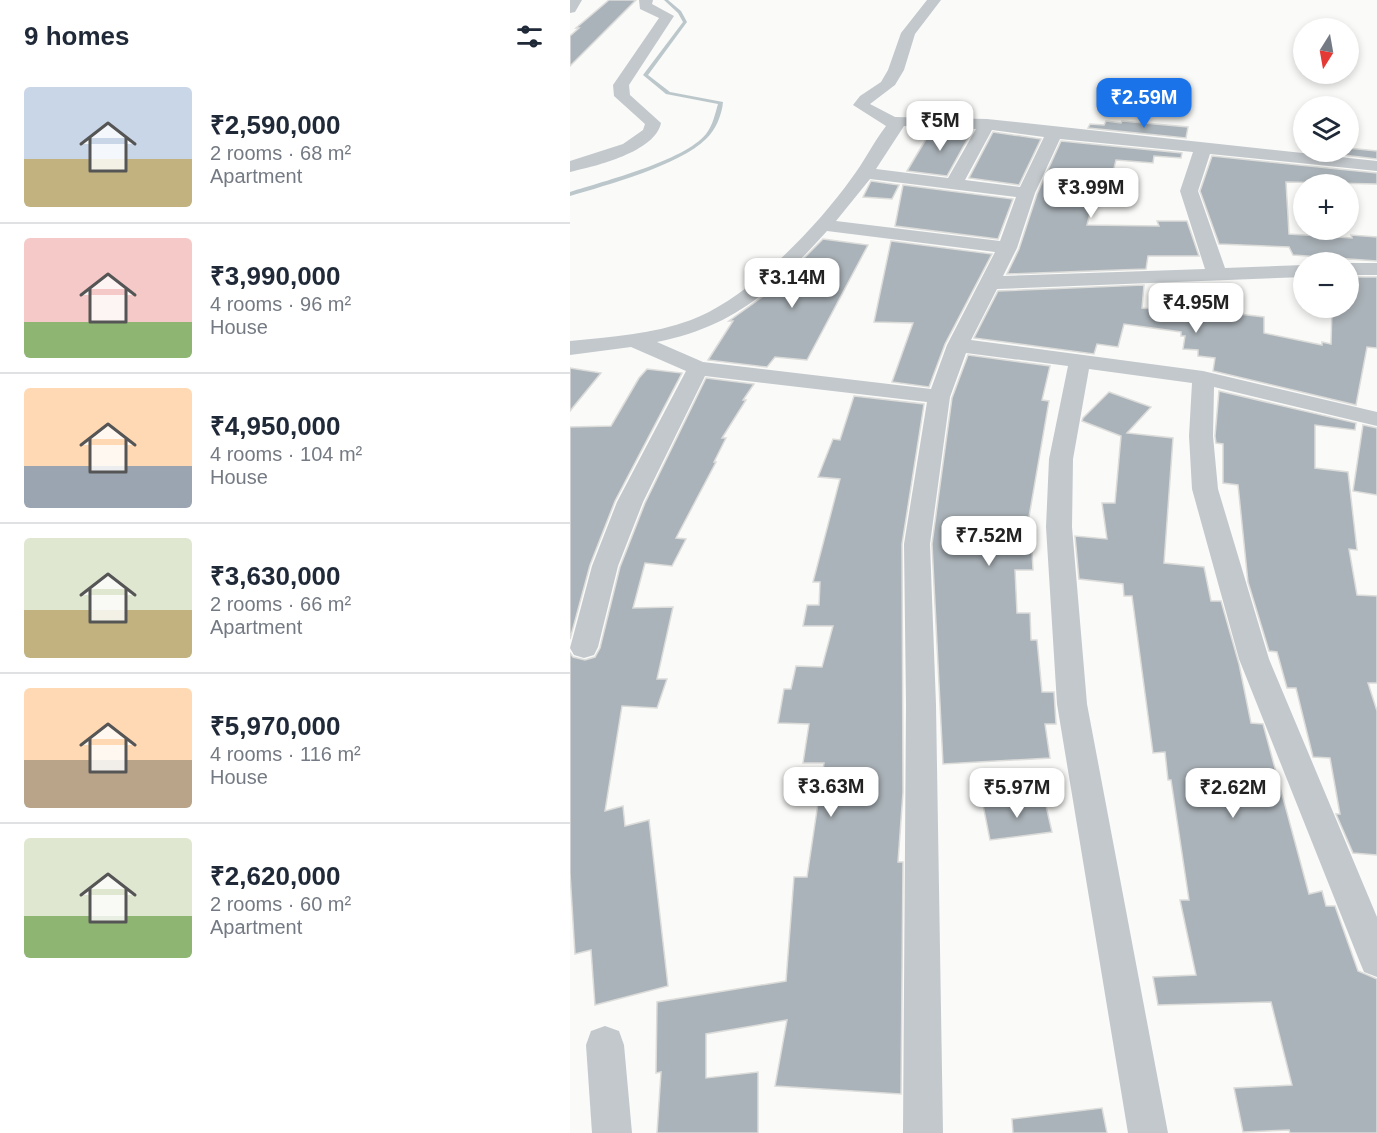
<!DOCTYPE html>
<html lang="en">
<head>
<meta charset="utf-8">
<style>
  :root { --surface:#fff; --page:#f2f2f3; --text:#1f2937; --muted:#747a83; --line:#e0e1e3; --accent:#1a73e8 }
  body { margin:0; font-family:Arial,sans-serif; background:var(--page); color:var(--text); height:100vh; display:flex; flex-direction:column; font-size:22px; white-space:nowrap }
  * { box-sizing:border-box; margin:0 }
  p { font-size:20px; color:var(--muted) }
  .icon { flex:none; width:33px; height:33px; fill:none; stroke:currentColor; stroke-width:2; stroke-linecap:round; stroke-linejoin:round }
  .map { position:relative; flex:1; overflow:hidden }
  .drawer { display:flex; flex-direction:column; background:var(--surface); width:570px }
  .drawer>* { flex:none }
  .needle { width:39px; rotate:191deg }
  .tools { position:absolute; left:723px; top:18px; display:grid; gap:12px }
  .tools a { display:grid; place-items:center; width:66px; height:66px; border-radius:50%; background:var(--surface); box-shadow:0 3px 9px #0003; font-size:30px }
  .price { position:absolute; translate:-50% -51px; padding:0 14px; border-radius:12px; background:#fff; color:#222; font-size:20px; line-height:39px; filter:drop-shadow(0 2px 3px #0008) }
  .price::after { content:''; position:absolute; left:50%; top:36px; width:18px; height:14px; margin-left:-9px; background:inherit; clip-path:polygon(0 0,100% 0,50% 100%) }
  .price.active { background:var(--accent); color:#fff }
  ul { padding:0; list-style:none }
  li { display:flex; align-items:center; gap:18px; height:150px; padding:0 24px }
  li+li { border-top:2px solid var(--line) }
  li span { display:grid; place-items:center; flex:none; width:168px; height:120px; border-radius:6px; color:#555 }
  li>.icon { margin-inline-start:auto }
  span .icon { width:72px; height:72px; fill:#fffc; stroke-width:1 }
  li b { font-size:26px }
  h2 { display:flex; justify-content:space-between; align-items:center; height:72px; padding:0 24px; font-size:26px }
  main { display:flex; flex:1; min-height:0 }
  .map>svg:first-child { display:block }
</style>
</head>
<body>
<main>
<section class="drawer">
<h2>9 homes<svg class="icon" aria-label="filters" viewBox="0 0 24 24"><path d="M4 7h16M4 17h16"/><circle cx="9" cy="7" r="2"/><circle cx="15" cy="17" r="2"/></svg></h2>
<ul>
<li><span style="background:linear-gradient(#c9d6e8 60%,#c2b280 0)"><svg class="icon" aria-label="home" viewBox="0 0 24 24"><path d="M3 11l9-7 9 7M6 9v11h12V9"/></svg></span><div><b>₹2,590,000</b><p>2 rooms · 68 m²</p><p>Apartment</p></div></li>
<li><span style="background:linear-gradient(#f6c9c9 70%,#8fb573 0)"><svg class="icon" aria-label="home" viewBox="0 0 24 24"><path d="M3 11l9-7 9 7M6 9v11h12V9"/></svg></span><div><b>₹3,990,000</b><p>4 rooms · 96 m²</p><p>House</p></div></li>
<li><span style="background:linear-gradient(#ffd9b3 65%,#9aa5b1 0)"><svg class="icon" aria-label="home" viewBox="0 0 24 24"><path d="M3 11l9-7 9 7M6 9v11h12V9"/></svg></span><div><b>₹4,950,000</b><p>4 rooms · 104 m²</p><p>House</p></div></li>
<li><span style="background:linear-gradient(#dfe7d0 60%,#c2b280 0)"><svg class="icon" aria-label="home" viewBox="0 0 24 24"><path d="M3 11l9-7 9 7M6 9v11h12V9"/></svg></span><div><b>₹3,630,000</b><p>2 rooms · 66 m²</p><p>Apartment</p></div></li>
<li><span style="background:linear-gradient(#ffd9b3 60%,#b9a48a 0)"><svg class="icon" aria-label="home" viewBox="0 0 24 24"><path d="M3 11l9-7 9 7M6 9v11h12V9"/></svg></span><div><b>₹5,970,000</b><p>4 rooms · 116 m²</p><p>House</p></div></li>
<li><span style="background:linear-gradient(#dfe7d0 65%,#8fb573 0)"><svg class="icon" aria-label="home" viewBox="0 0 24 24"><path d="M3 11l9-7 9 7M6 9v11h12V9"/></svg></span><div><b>₹2,620,000</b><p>2 rooms · 60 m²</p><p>Apartment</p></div></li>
</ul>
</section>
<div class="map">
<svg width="807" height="1133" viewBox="0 0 807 1133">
  <rect width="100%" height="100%" fill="#fafaf8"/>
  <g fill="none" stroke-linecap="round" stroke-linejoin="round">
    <path fill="#bbc7cb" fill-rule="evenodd" d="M94,0H98L111,11L117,22L78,75L100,92L153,102C152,114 146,130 136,139C110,165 37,185 0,196V192C34,181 114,161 136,134C143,125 145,114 148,104L96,94L73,75L113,22L108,13Z"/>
  </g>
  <g fill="#aab3b9" stroke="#dcdcda" stroke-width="1.5">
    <path d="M39,0H66L0,66V36L9,28H6Z"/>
    <path d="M536,121L551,123L552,121L618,127L616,138L518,128L520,124L534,125Z"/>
    <path d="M362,129L402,131L377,176L337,171Z"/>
    <path d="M423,132L471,139L449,185L399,178Z"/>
    <path d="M491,141L612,153L611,158L584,156L583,163L546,160L542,176L530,175L517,225L589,226L587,221H617L629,256H578L576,269L437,274L449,249L467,194Z"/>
    <path d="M778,148L807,151V159L756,153V152H778Z"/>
    <path d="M642,156L807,173V184L716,182L719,234L782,238L781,235L807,237V261L723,255L719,247L649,244L630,191Z"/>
    <path d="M301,181L329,185L322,199L293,197Z"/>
    <path d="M333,185L443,199L428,239L325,226Z"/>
    <path d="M253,239L298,245L237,360L205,357L197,367L138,360L163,321H159L203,289Z"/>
    <path d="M321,241L422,254L375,344L359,387L322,382L343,323L304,322Z"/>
    <path d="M778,277H807V348L797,347L786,405L643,371L645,358L628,356V350L613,349L615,336H611V332L554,324L548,347L527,344L524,354L404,338L428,291L574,285L572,308L635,313V310L694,317V333L752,345V342L761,344L762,308H778Z"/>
    <path d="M398,355L480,366L472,400L479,401L456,534H461L463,570H445L447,613H460L461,640H467L472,692H484L486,724H475L480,758L373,764L362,544L382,398Z"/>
    <path d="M0,368L31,373L0,411Z"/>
    <path d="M77,369L112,373L45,501L20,565L0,639V427L41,426L69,378Z"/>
    <path d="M136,378L184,384L173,400H176L152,438H156L144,462H146L106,538L116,539L102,566L75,563L63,608L103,607L87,679H97L87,708L52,706L35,811L53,806L55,826L79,820L98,986L25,1005L21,950L5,954L0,873V653L3,657L15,660L25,657L30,648L50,567L75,503Z"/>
    <path d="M649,391L786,423L785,430L745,425V468L778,472L787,550L779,549L787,595L807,596V683H798L807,711V855L783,853L766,814H770L760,758L743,757L726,688H717L707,652L699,651L678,582L668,485L653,483V444L646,443L645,436Z"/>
    <path d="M539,392L581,407L557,433L603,438L594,563L634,567L641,601H651L669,664L681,723L693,724L739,894L752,891L756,906H765L788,971L807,979V1133H720L719,1130L673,1132L664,1088L722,1085L701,1002L588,1005L583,977L626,975L610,900H619L601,780H598L595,752L583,753L562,596H554L553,584L509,579L505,536L537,539L532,503H545L551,436L512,421L513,418Z"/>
    <path d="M284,396L354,404L332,544L333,792L328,862H333L331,1094L205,1086L217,1020L136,1034V1078L188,1072V1133H87L91,1072L86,1073L87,1002L216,981L224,877H237L254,763H233L239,724L208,723L214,689H221L226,666L252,667L263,626H233L237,605H249L250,582H243L270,479L248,477L263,439L270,440Z"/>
    <path d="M793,425L807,428V495L783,491Z"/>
    <path d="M474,797L482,832L420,840L413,805Z"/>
    <path d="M532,1108L537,1133H443L442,1119Z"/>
  </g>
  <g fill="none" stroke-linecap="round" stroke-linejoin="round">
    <g fill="#c3c8cc" fill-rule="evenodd">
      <path d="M0,0H12L5,12L0,13Z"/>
      <path d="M69,0H83L82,4L104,16L59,85L60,95L91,123C85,152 26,166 0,172V161L53,144L73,130L75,124L44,96L43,85L89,18L70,9Z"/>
      <path d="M357,0H371L345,34L334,70L325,85L300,104L325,117L417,119L807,161V171L640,154L628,191L655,268L734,265V277L427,289L401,340L633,371L807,412V426L644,387L643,436L648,489L699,659L807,917V977L794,972L789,960L669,659L622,489L619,436L622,383L519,369L503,459L502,527L517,704L598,1133H558L487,704L476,527L479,459L498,366L396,353L380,397L360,544L366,705L373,1133H333L336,705L334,544L357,402L135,376L73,502L48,566L28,647L24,655L14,658L4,655L0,648L22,566L47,502L116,371L61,347L0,355V341C41,337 83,334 121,320C178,299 246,228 281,179C294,162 303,143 316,126L283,105L290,96L311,82L318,70L331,33ZM334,126L406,129L378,178L306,169ZM422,130L474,137L450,187L395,180ZM490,139L623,152L610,191L635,269L433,276L447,248L465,193ZM300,179L446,197L430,241L266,221ZM257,231L425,252L377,345L361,389L133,362L87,342C164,327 206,288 257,231Z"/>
      <rect x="778" y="263" width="29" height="12"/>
      <path d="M35,1026L49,1031L54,1045L62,1133H22L16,1045L21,1031Z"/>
    </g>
  </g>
</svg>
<div class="tools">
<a><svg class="needle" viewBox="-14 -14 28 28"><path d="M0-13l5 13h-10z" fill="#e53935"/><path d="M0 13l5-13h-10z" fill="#747a83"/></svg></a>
<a><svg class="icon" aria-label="layers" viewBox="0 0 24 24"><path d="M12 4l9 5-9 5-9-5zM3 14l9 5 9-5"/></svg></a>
<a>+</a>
<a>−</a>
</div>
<b class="price active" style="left:574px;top:129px">₹2.59M</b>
<b class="price" style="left:370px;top:152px">₹5M</b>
<b class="price" style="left:521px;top:219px">₹3.99M</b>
<b class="price" style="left:222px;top:309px">₹3.14M</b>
<b class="price" style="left:626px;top:334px">₹4.95M</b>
<b class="price" style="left:419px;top:567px">₹7.52M</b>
<b class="price" style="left:261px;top:818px">₹3.63M</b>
<b class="price" style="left:447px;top:819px">₹5.97M</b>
<b class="price" style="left:663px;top:819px">₹2.62M</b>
</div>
</main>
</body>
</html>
